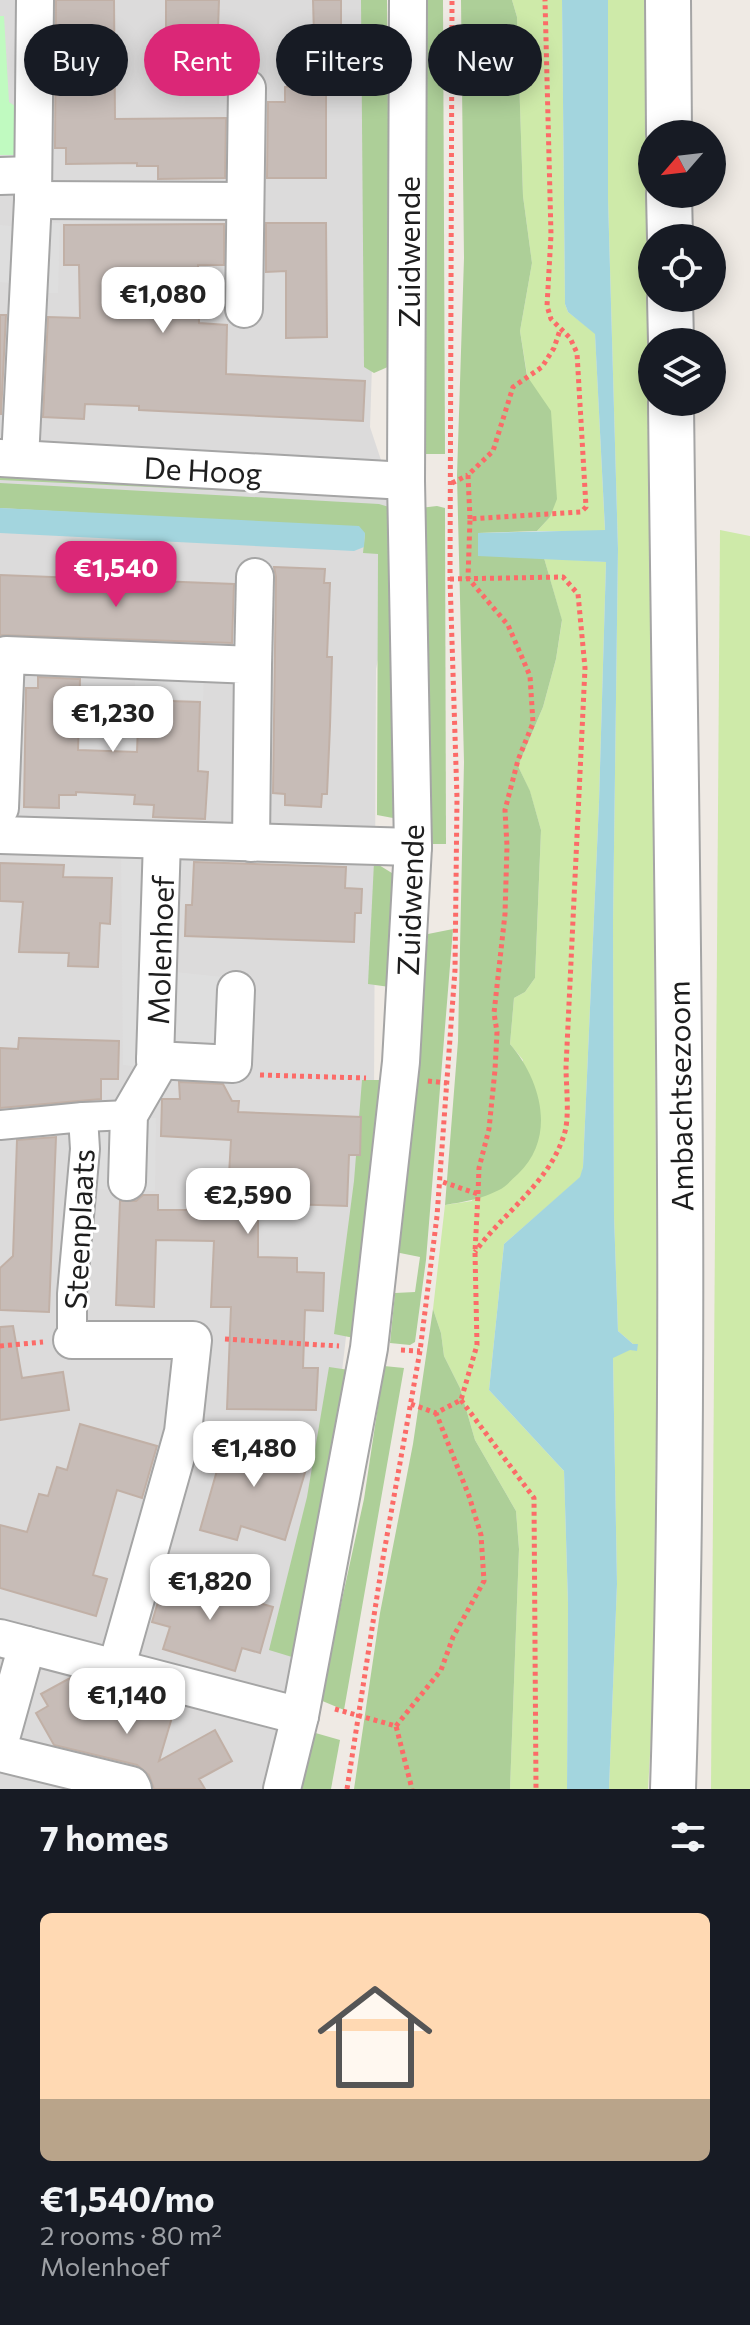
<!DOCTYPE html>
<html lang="en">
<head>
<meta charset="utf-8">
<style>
  :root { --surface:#171b24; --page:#20242c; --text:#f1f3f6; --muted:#9ea1a6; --line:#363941; --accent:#db2777 }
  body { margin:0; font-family:Commissioner,sans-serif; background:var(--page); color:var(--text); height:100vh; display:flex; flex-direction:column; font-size:30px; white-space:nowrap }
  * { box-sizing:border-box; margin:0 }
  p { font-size:26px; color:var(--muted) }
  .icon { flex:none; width:44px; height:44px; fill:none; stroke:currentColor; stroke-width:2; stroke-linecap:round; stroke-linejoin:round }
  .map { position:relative; height:1789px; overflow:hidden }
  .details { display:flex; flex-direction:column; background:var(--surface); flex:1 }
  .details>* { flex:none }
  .guide { position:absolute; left:24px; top:24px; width:702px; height:72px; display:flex; gap:16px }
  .needle { width:52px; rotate:242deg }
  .tools { position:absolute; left:638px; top:120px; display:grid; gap:16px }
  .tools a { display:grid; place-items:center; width:88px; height:88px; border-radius:50%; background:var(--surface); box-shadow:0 4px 20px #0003; font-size:40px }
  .price { position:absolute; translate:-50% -68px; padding:0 18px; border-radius:16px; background:#fff; color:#222; font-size:26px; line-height:52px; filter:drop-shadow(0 2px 4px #0008) }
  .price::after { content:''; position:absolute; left:50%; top:48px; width:24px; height:18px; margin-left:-12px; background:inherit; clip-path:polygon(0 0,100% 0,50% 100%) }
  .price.current { background:var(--accent); color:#fff }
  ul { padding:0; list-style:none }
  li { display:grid; align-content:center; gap:16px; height:424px; padding:0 40px }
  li+li { border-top:2px solid var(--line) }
  li span { display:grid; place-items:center; height:248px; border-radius:12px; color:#555 }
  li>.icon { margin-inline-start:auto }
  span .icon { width:144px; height:144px; fill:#fffc; stroke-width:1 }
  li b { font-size:34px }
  h2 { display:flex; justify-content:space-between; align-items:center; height:96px; padding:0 40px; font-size:34px }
  .chip { padding:0 28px; border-radius:36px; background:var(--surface); box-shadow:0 4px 20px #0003; font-size:28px; line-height:72px }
  .chip.current { background:var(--accent); color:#fff }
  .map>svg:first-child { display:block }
</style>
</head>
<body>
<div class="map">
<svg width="750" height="1789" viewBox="0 0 750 1789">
  <rect width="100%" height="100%" fill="#efeae4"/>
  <path fill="#dcdbdb" d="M0,0H384L370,427L398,511L402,543L376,669L374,1097L312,1628L281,1789H0Z"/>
  <g fill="#ceeaa9">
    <path d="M512,0H562L565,304L568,312L595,333L605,531H537L550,517L520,331L532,263L523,196L517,17Z"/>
    <path d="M608,0H648L657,1336L653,1704L648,1789H609L617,1584L613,1357L638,1344H633L618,1331L614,1215L613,923L618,549L608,198Z"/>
    <path d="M720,530L750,536V1789H711Z"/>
    <path d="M544,558L606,562L599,802L583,1167L581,1177L504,1244L489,1390L564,1471L568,1604L567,1789H510L519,1549L516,1511L475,1440L460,1388L444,1356L441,1333L433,1309L445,1205L472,1201L523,1060L510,1044L514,998L525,992L535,978L541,830L530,792L518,766L543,707L556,659L562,621Z"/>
  </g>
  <g fill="#adcf98">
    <path d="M361,0H387L390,366L374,373L364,367Z"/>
    <path d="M422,0H443L445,454H424Z"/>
    <path d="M461,0H512L517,17L523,196L532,263L520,331L527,376L551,411L557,499L550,517L537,531L478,533V555L544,558L562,620L556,659L543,707L518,766L530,791L541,830L535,978L525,992L514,998L510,1044C541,1080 557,1137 518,1174C512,1179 506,1187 499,1190C482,1199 463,1202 445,1205L458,1041L464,762L457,476L464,258Z"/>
    <path d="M0,472L338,490L339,496L0,480Z"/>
    <path d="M0,483L379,504L389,507L392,542L393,818L377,815L378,554L363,553L365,533L192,519L0,508Z"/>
    <path d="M437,506L445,508L446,844H428L420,508Z"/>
    <path d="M374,862L400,878L397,988L368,984Z"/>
    <path d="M453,929L426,1260L415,1342L410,1345L390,1343L395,1293L415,1292L420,1257L395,1252L410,1140L428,934Z"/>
    <path d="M362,1080H383L354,1338L334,1334L354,1181Z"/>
    <path d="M433,1309L441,1333L444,1356L460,1388L475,1440L516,1511L519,1549L510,1789H354L380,1613L413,1444Z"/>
    <path d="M384,1366L404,1368L344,1710L320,1700L364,1499Z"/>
    <path d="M329,1367L349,1370L309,1586L292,1657L269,1650L307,1497Z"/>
    <path d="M312,1732L340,1740L331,1789H296Z"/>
  </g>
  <path fill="#c0fac0" d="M0,16H4L9,102L21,110V155H0Z"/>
  <g fill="#dedede">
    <path d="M38,223H60L58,293H39Z"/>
    <path d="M0,225L20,227V284L0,282Z"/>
    <path d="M135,672L204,674L203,701L135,696Z"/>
    <path d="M121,849L183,854L175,972L251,980L246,1078L123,1065Z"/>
    <path d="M81,1117L156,1118L155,1191L82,1189Z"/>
  </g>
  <g fill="#a3d5de">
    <path d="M562,0H608V198L618,549L613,923L614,1215L618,1331L633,1344H638L637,1351L630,1350L613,1358L617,1584L609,1789H567L568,1604L564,1471L489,1390L504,1244L580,1177L583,1167L599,802L606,562L478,556V533L605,530L595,334L568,312L565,304Z"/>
    <path d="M0,508L359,526L365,533L364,547L354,551L0,533Z"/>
  </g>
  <g fill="#c7bcb7" stroke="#c1b0a6" stroke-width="2">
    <path d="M56,0H114L115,119L226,118L225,178L158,179V166H137V163L66,164V148H55Z"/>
    <path d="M166,0H219L218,29L166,30Z"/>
    <path d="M313,0H341V34L314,35Z"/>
    <path d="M285,87H326V178H267L268,102H285Z"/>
    <path d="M266,223H326L327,337L286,338V271L266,272Z"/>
    <path d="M224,224V265H198L199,323L227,325L226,374L365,381L363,421L139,410V406L85,404L84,419L43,417L48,317L80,318L79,265H64V225Z"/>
    <path d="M0,315H6L1,414H0Z"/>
    <path d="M274,567L325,569L324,583H330L327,657H332L330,726L327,794H322L321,807L285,805V794L273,793L276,577Z"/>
    <path d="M0,575L234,584L232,643L0,635Z"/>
    <path d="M38,677L80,679L78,750L137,752L139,700L200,702L198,771L208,772L205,819L153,817L154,805L134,804L135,795L76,792V795H59V808L24,807L26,688H38Z"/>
    <path d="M194,862L346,867L345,888L362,889L361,913H355L354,942L185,936L186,905H192Z"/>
    <path d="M0,863L64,865L63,877L112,878L110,924L100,923L98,967L68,966L69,953L19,952L23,902L0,901Z"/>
    <path d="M19,1038L119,1041L118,1079H101V1099L0,1108V1048L18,1049Z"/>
    <path d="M179,1082L223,1084L232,1101H239L238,1112L361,1117L360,1155H349L347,1206L258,1203V1257L297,1258V1272L324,1273L323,1311L305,1310L303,1368H318L316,1410L227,1409L231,1307H211L214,1241L156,1240L154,1307L116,1305L120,1201H136L143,1195H158V1210H227L231,1140L161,1136L162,1099H180Z"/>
    <path d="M56,1137L49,1312L0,1310V1268L13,1256L17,1140Z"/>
    <path d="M13,1326L22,1378L63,1372L69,1410L0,1420V1327Z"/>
    <path d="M80,1424L157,1446L142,1498L117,1490L93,1575L107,1579L96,1616L0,1588V1525L27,1532L39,1494L48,1496L57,1467L67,1470Z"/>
    <path d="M228,1432L309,1459L285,1540L241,1526L237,1540L200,1530Z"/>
    <path d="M167,1572L194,1580L193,1584L273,1607L260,1653L242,1648L235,1671L163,1649L170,1627L152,1622Z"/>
    <path d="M70,1678L83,1681L81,1689L173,1714L159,1761L215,1730L232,1761L199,1779L205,1789H154L149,1775L137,1765L54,1745L36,1713L48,1706L41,1694Z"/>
  </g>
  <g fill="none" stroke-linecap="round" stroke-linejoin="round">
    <g stroke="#a5a5a5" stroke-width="32">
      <g id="pedestrian">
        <path d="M83,1117L129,1115"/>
        <path d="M0,1125L83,1117L85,1149L72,1294V1340"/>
      </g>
    </g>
    <g stroke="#a5a5a5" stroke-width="40">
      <g id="minor">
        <path d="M0,176L33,175"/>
        <path d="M33,200L245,201"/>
        <path d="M244,309L247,88"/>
        <path d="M0,458L406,481"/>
        <path d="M20,459L33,200L35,0"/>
        <path d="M253,665L255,577"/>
        <path d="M0,808L6,655L253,665L251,843"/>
        <path d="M0,835L413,847"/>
        <path d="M155,1060L233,1064L236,990"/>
        <path d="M127,1182L129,1115L158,1065L155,1060L162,840"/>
        <path d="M72,1340H193L183,1432L116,1669"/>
        <path d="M0,1638L300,1716"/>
        <path d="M0,1742L27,1645"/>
        <path d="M0,1753L131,1785L133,1789"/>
        <path d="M282,1789L300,1716L369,1348L401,1062L413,847L406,481L408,0"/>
      </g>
    </g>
    <g stroke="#a5a5a5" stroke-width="48">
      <g id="tertiary">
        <path d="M668,0L669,134"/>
        <path d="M669,194L670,238"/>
        <path d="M670,298L671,342"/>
        <path d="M671,402C676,864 688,1327 673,1789"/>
      </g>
    </g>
    <g stroke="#fc6b68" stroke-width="5" stroke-dasharray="4 4" stroke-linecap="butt">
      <path d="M452,483L468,475"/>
      <path d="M470,519L468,475L493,451L513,387L542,367L554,348L560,330"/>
      <path d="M450,579L563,577L578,594L585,668L566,1067C566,1086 570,1118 564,1135C549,1183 503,1213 475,1252"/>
      <path d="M260,1075L366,1078"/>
      <path d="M428,1081L447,1083"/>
      <path d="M478,1194L479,1168L489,1129L495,1070L497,1032L494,1013L505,914L507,846L505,810L518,760L533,723L530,676L508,625L468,578L470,519L581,512L586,507L577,353L570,338L551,319L547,306L551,235L545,0"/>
      <path d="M225,1339L339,1346"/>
      <path d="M0,1346L43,1342"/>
      <path d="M401,1350L420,1351"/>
      <path d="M461,1400L534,1498L536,1789"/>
      <path d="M411,1404L436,1413L461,1400L477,1345L475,1252L478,1194L440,1181"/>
      <path d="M335,1709L396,1726L412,1789"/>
      <path d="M396,1726L441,1670L453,1637L484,1581L481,1535L469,1496L436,1413"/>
      <path d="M347,1789L383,1558L420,1351L437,1216L455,970L457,798L450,579L452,0"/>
    </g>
    <use href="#pedestrian" stroke="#fff" stroke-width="28"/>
    <use href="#minor" stroke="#fff" stroke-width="36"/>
    <use href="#tertiary" stroke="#fff" stroke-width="44"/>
  </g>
  <g text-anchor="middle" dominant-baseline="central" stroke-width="6" stroke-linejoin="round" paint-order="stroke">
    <g font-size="30" fill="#1e1e1e" stroke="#fff">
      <text transform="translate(407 252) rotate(-90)">Zuidwende</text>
      <text transform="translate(203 469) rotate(3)">De Hoog</text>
      <text transform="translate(409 900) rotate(-88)">Zuidwende</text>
      <text transform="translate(159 950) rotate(-88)">Molenhoef</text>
      <text transform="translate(679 1096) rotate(-91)">Ambachtsezoom</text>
      <text transform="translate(78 1229) rotate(-87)">Steenplaats</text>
    </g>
  </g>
</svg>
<div class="tools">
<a><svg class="needle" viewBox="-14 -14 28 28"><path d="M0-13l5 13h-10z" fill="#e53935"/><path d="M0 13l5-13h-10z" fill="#9ea1a6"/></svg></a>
<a><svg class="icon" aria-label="locate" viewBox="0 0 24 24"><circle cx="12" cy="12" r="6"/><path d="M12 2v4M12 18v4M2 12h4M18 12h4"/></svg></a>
<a><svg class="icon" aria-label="layers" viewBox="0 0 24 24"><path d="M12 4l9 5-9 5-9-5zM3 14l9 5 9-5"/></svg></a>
</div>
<b class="price" style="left:163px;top:335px">€1,080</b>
<b class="price current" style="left:116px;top:609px">€1,540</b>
<b class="price" style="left:113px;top:754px">€1,230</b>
<b class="price" style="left:248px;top:1236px">€2,590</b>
<b class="price" style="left:254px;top:1489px">€1,480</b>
<b class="price" style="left:210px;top:1622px">€1,820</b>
<b class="price" style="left:127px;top:1736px">€1,140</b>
<div class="guide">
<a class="chip">Buy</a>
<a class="chip current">Rent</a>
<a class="chip">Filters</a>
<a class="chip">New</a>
</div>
</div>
<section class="details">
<h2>7 homes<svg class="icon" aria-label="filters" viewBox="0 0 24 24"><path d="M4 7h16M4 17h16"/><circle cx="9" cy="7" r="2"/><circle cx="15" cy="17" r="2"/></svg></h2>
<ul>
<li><span style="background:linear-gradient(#ffd9b3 75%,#b9a48a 0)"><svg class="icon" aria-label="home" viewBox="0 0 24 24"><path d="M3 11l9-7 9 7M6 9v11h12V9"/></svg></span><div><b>€1,540/mo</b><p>2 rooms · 80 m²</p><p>Molenhoef</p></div></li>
</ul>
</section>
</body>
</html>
